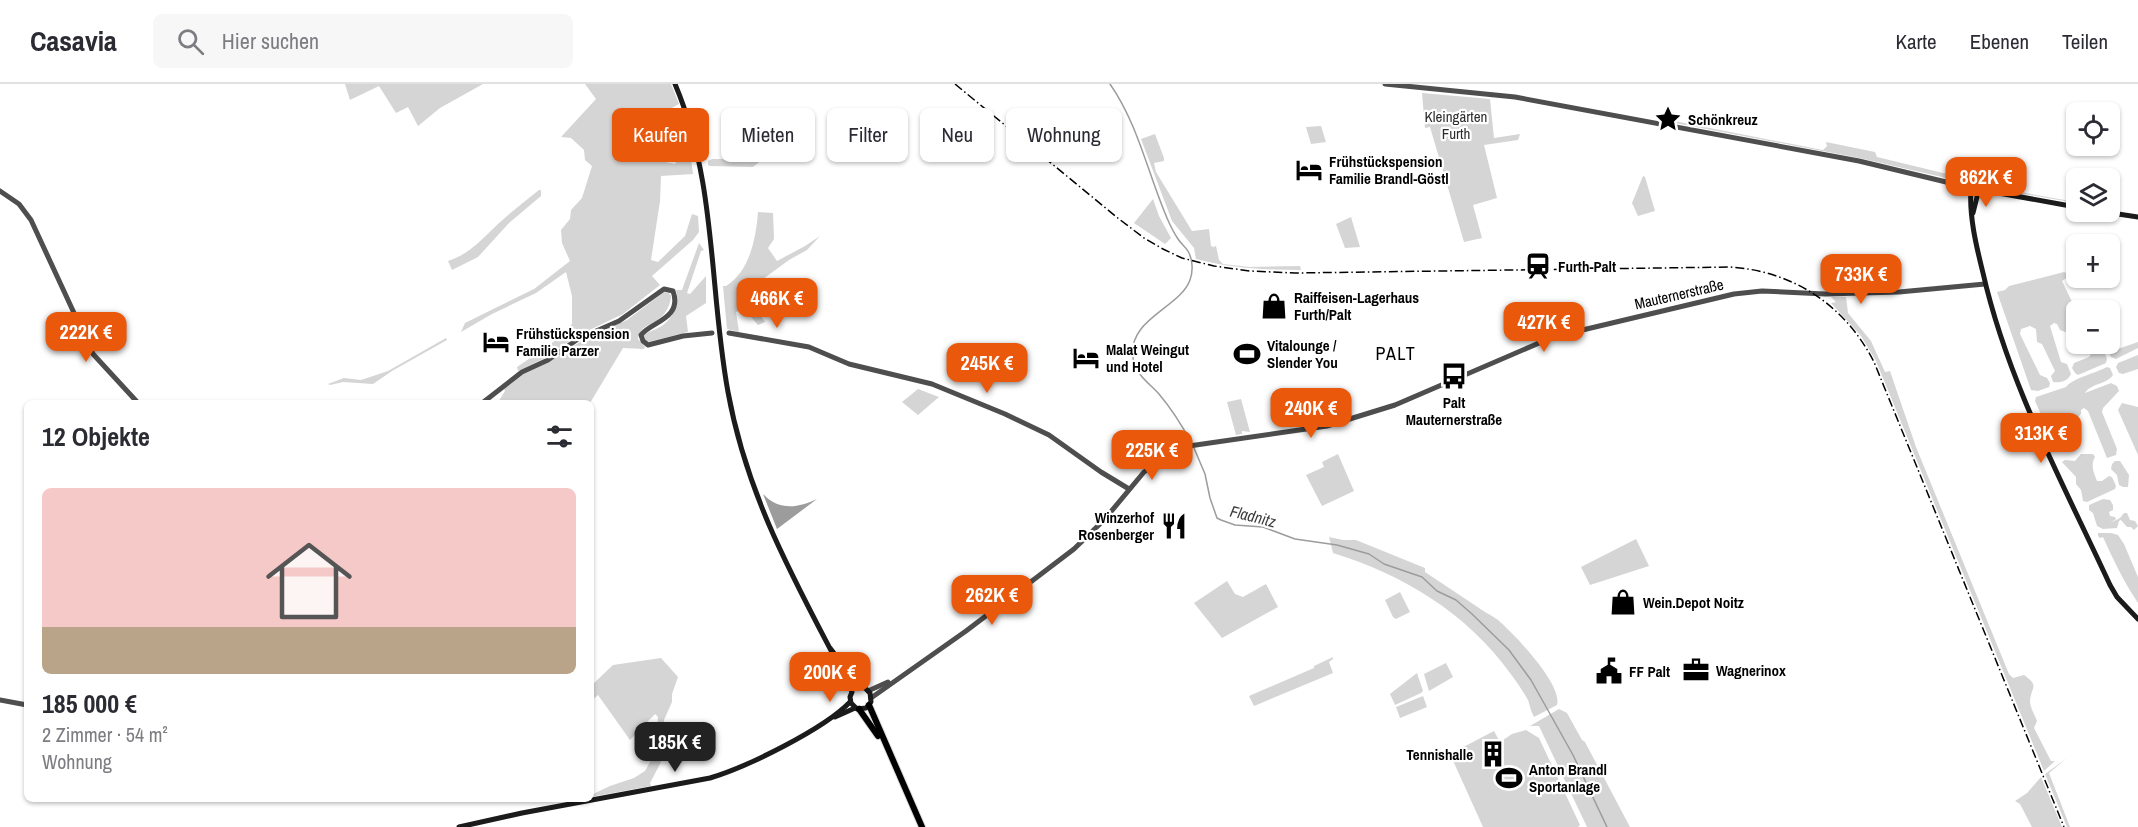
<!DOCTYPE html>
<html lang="de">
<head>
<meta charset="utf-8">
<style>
  :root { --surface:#fff; --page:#f7f7f7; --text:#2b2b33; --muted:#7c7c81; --line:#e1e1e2; --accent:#ea580c }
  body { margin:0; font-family:"Archivo Narrow",sans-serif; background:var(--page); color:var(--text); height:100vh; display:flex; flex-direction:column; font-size:22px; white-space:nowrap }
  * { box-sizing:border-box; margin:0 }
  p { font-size:20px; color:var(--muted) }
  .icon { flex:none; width:33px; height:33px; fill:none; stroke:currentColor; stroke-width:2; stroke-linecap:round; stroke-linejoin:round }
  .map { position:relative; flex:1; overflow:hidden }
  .side { position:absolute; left:24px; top:316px; width:570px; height:402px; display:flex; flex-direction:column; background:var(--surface); border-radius:9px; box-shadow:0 2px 4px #0004 }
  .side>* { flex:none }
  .hud { position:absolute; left:612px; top:24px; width:570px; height:54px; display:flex; gap:12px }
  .tools { position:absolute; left:2066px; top:18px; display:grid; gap:12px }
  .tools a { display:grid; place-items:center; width:54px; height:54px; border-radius:9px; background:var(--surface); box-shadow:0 2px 4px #0004; font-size:30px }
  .price { position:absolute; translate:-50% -51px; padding:0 14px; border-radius:12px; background:var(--accent); color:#fff; font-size:20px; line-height:39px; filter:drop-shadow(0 2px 3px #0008) }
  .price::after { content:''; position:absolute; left:50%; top:36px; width:18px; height:14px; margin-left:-9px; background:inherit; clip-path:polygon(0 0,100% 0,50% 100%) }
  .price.selected { background:#222; color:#fff }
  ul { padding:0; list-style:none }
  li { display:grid; align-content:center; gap:12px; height:318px; padding:0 18px }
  li span { display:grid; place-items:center; height:186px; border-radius:9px; color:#555 }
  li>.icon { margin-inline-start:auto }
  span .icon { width:108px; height:108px; fill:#fffc; stroke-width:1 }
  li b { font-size:26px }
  h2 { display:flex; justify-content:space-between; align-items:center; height:72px; padding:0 18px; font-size:26px }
  .tag { padding:0 21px; border-radius:9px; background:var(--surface); box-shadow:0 2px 4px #0004; font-size:21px; line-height:54px }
  .tag.selected { background:var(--accent); color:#fff }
  header { display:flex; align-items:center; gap:36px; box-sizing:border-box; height:84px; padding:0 30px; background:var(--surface); border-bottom:2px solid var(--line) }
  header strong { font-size:28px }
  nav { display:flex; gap:33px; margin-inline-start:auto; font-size:21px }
  .search { width:420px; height:54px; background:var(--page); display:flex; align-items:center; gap:15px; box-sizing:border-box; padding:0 21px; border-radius:9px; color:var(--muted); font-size:22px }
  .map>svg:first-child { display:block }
</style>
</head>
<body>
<header>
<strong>Casavia</strong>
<div class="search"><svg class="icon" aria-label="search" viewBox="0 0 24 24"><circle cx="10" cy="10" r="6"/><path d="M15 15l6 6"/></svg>Hier suchen</div>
<nav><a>Karte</a><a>Ebenen</a><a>Teilen</a></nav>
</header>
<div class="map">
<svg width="2138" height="743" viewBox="0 0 2138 743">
  <rect width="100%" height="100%" fill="#fff"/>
  <g fill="#d5d5d5">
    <path d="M345,0H483L440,24L418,42L408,23L396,29L379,2L350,16Z"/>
    <path d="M585,0H671L679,20C659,29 668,37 666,53C665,61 662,69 660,77L675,80L679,73L690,68L693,90L661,92L660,117L651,176L658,178L685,152L692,130L698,132L699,148L693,156L652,192L660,201L623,230L577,252L543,275L518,287L517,283L551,260L572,240V212L566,188L536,209L492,230L461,248L465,239L534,205L570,177L562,159L561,146L570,135L571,126L582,114L592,82L585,76L584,66L571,54L561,53L596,15Z"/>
    <path d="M1422,9L1490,15L1494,54L1520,50L1518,56L1484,61L1497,114L1473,121L1482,154L1464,158L1430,43L1425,44Z"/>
    <path d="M1674,37L1823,66L1827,62L1826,58L1875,68L1877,73L1943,89L1962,90L1981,101L2076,118V119L1990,104L1859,74L1675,39Z"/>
    <path d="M1321,42L1326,58L1311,60L1306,43Z"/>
    <path d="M1155,50L1164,74V77L1154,79L1156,88L1192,147L1209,145L1211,162L1213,163L1216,162L1219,176L1223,180L1249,183L1300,182L1301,186C1266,186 1230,184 1196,175L1194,164L1172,137L1141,55Z"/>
    <path d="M764,68L767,72L753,83L710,82L708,81V77L712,75H742Z"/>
    <path d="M1643,92L1645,93L1655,127L1638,132L1632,119Z"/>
    <path d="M539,106H541V112L509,139L478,173L452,186L448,177C470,170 482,155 498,140C511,128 525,117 539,106Z"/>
    <path d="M1153,115L1159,132L1171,154L1165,160L1134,139Z"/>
    <path d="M758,128L773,129L774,155L768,164L777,177L805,162L820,152L807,166L789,176L752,203L747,213L765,238L758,241L744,225L736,228L739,248L727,245L723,202H726C750,187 756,154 758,128Z"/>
    <path d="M1351,133L1360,163L1345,164L1336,140Z"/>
    <path d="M699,159L704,166L701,167L687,209L690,210L706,192V219L686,232L688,248L648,258L645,256L644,251C649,247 653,247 658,244C672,237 680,221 676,206H682Z"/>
    <path d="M2064,188L2071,191L2062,197L2076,226V244L2065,248L2060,246L2057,240L2054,239L2050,242L2061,278L2067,280L2071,290C2068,297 2061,299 2053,298L2051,292L2055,287L2042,260L2037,258L2036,245L2030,242L2021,245L2020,250L2040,291L2047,294L2050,299L2049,303L2038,307L2031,306L1997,208L2005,206L2009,202Z"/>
    <path d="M664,208L669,209L671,212C668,243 639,236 638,255L645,263L644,265L623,264L590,319L497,320L505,307L504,305L524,290L549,278L580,258L627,236Z"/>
    <path d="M1831,213H1846L1848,229L1871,257L1885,288L1890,287L1916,363L2009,590L2013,594L2024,591C2040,602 2031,603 2030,617C2030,624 2035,631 2037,637L2034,644L2051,677H2055L2044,687L1876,277L1861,252L1831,219L1836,218Z"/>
    <path d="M2109,249L2115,266L2138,258V264L2116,275L2111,273L2105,260H2109Z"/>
    <path d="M446,254L447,256L392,287L373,300L343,298L330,301L328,300L344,294L361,296L388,287Z"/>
    <path d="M2087,260H2101L2107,275L2106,279L2078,291L2075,289L2072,284L2074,279L2089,273L2091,270Z"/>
    <path d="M2138,271V285L2123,290L2119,289L2116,283L2118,279Z"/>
    <path d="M2107,283L2110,284L2113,291C2106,301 2091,299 2085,309L2111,299L2117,302L2119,307L2103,324L2102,328L2117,365L2116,371L2107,374L2088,327L2084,324L2081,326V330L2078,333L2074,331L2066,339V347L2070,352H2077L2079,359L2077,363L2072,366L2065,360L2056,359V355L2058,351L2054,346H2048L2035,317L2036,313L2066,303C2073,294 2096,289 2107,283Z"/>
    <path d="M918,305L939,313L918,331L902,318Z"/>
    <path d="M1241,315L1250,348L1242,347V350L1236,351L1227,318Z"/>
    <path d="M2122,319L2138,323V371L2118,326Z"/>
    <path d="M1338,370L1354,407L1322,422L1306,391L1324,383L1322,378Z"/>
    <path d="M2081,370H2093L2095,373C2090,381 2094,389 2097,397H2102L2109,392L2112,393L2116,402L2115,405L2087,418L2083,417L2081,406L2076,400V393L2062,378L2065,376L2075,377Z"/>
    <path d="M2115,377H2120L2129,391L2128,403H2123L2119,401L2117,391L2111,385L2112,380Z"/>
    <path d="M2103,415L2110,416L2113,421V426L2109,428L2110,432L2115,433L2116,435L2110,439L2120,434L2124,429H2127L2130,436L2135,437L2138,442L2134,446L2131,443H2127L2121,436L2119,437L2117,444L2103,445L2097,442L2093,429L2089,426V421Z"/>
    <path d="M2098,449H2111L2118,451L2124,460L2138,493V519C2124,498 2113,475 2103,453L2100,454L2098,452Z"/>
    <path d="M1329,453L1343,456H1356L1425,484V488C1443,500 1461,512 1479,524C1486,529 1491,531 1498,536C1513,549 1563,600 1557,621L1534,633C1531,628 1530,622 1528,616C1523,607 1516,597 1510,589C1467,529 1402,490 1333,469Z"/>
    <path d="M1636,455L1649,482L1590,501L1581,483Z"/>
    <path d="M1227,497L1235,510L1243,513L1266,500L1278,523L1222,554L1194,519Z"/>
    <path d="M1400,508L1410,528L1396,535L1393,533L1385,516Z"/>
    <path d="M1333,573V575L1329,578L1333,589L1254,622L1249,612L1314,584V582Z"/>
    <path d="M661,574L678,593L672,610V618L664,636V670L661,678L650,699L651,702L591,713V711L610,702L634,694L645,687L655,669L658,633L655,630L630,656L598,611L591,617V602L613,581Z"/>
    <path d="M1446,579L1453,593L1429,607L1424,590Z"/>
    <path d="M1417,589L1423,607L1421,609L1395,621L1390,610Z"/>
    <path d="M1423,612L1427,623L1400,634L1396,623Z"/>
    <path d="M1559,625L1567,629L1582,656L1585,658L1630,743H1587L1539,642H1530Z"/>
    <path d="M1526,646L1539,654L1580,741L1578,743H1483L1450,670L1494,647L1500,658L1512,650Z"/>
    <path d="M2067,674L2049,689L2070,743H2067L2045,690Z"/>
    <path d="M2041,693L2062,743H2032L2020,720L2015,717L2027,709Z"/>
  </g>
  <path fill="#9c9c9c" d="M763,410C779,427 798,424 817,415L777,445Z"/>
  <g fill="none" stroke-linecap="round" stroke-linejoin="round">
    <g stroke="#9c9c9c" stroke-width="1.5">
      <path d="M1110,0C1138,40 1148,90 1167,134C1170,141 1174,149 1178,155C1181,160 1187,164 1189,169C1193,177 1193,188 1190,196C1180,224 1127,235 1133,274C1135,290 1149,299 1159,310C1170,323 1184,345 1192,360"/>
      <path d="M1194,364L1205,390L1210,414L1217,434L1221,436L1235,441L1263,443L1295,455L1337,461L1369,470L1384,480L1422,493L1437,507L1456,516L1472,530L1509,566L1531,596L1573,671L1607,743"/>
    </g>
    <g stroke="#dbdbdb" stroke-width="8">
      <g id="primary">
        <path d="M869,621L922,743"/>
        <path d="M859,625L878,652"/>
      </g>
    </g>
    <g stroke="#4e4e4e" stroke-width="5">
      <path d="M1385,0L1515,13L1859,77L1971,104"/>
      <path d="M0,107L19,120L31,136L93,270L139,320"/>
      <path d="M729,249L809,263L849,280L932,300L1005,330L1049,351L1101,388L1129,405"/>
      <path d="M481,320L522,288L548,276L578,255L619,237L664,205L673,207C683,235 650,238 641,251L643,257L648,261L683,252L712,249"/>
      <path d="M868,607L888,598"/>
      <path d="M871,614L966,547L1074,465L1104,436L1144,388L1182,363L1327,342L1395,321L1553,253L1734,210L1762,207L1825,210L1899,208L1985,200"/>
      <path d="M0,616L27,621"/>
    </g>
    <g stroke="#1b1b1b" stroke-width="5">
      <path d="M675,0C717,99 709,205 728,308C748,418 799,504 849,601L852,608L850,613L851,619L857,625L866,624L871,618L870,609L865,604L859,603L830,564"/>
      <path d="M2076,123L1971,104C1969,132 1976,161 1983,189C2008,299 2063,399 2110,501L2117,513L2138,535"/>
      <path d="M2105,128L2138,133"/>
      <path d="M1973,129L1979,105"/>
      <path d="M835,633L855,624"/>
      <path d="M459,743L522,729L710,694C747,683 824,645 850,618"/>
    </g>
    <use href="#primary" stroke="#000" stroke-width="6"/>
    <path stroke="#000" stroke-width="1.5" stroke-dasharray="9 3 1.5 3" stroke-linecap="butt" d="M955,0L1119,135L1144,154L1163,165L1182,174L1214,182L1250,187L1295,189L1730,183C1793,187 1845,221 1874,278L2064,743"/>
  </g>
  <defs>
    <g id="sight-bare" transform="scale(2.07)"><path d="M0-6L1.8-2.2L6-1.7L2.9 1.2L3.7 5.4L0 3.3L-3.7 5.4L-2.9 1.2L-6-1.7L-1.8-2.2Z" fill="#000" stroke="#fff" stroke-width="2.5" paint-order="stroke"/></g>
    <g id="hotel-bare" transform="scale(2.07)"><path d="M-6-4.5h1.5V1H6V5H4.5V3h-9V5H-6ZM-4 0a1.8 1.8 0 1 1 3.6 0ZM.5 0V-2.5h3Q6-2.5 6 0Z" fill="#000" stroke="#fff" stroke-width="2.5" paint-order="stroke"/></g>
    <g id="station-bare" transform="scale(2.07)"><path d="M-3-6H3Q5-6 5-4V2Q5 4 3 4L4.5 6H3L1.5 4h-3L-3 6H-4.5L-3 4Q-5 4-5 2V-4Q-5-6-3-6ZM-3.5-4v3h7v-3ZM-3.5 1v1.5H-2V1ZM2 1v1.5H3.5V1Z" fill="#000" stroke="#fff" stroke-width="2.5" paint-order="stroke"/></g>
    <g id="shop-bare" transform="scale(2.07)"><path d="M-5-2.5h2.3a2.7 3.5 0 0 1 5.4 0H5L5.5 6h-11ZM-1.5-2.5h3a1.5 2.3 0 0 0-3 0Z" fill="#000" stroke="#fff" stroke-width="2.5" paint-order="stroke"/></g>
    <g id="stadium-bare" transform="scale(2.07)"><path d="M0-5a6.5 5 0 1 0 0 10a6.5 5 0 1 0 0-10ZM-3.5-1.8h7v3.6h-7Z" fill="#000" stroke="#fff" stroke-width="2.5" paint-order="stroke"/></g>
    <g id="bus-bare" transform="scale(2.07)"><path d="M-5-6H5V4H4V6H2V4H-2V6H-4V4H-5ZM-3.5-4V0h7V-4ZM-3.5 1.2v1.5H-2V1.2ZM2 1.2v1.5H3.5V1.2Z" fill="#000" stroke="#fff" stroke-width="2.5" paint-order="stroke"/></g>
    <g id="restaurant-bare" transform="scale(2.07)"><path d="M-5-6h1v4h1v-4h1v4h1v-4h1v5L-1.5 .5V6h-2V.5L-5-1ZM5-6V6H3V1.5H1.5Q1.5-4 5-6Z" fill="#000" stroke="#fff" stroke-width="2.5" paint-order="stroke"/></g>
    <g id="office-bare" transform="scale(2.07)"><path d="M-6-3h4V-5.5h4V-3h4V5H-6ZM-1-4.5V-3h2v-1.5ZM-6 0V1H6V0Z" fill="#000" stroke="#fff" stroke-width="2.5" paint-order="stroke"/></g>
    <g id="civic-bare" transform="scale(2.07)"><path d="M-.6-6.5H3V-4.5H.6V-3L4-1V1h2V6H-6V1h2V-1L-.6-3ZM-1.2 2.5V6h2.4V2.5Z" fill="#000" stroke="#fff" stroke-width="2.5" paint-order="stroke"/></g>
    <g id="building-bare" transform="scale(2.07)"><path d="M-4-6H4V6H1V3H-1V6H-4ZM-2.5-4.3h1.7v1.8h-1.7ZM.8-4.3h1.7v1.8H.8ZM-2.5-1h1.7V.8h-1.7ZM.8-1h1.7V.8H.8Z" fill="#000" stroke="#fff" stroke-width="2.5" paint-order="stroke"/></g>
  </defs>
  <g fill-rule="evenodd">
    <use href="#sight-bare" x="1668" y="35"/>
    <use href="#hotel-bare" x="1309" y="86"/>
    <use href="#station-bare" x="1538" y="182"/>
    <use href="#shop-bare" x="1274" y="222"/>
    <use href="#hotel-bare" x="496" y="258"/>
    <use href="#stadium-bare" x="1247" y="270"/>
    <use href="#hotel-bare" x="1086" y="274"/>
    <use href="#bus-bare" x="1454" y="292"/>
    <use href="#restaurant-bare" x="1174" y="442"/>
    <use href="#shop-bare" x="1623" y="518"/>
    <use href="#office-bare" x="1696" y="586"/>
    <use href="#civic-bare" x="1609" y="587"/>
    <use href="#building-bare" x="1493" y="670"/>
    <use href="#stadium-bare" x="1509" y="694"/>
  </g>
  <g text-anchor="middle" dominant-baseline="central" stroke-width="4.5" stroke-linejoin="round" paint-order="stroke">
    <g font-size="15" fill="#2c2c2c" stroke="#fff">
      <text x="1456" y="32">Kleingärten<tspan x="1456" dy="17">Furth</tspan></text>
    </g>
    <g font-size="15" font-weight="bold" fill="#000" stroke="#fff" text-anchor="start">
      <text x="1688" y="35">Schönkreuz</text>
      <text x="1329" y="77">Frühstückspension<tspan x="1329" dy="17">Familie Brandl-Göstl</tspan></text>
      <text x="1558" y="182">Furth-Palt</text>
      <text x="1294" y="213">Raiffeisen-Lagerhaus<tspan x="1294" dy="17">Furth/Palt</tspan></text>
      <text x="516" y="249">Frühstückspension<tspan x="516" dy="17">Familie Parzer</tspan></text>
      <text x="1267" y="261">Vitalounge /<tspan x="1267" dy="17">Slender You</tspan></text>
      <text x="1106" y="265">Malat Weingut<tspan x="1106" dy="17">und Hotel</tspan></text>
      <text x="1454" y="318" text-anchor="middle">Palt<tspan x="1454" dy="17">Mauternerstraße</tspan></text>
      <text x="1154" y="433" text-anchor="end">Winzerhof<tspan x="1154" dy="17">Rosenberger</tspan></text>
      <text x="1643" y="518">Wein.Depot Noitz</text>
      <text x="1716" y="586">Wagnerinox</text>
      <text x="1629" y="587">FF Palt</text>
      <text x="1473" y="670" text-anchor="end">Tennishalle</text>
      <text x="1529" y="685">Anton Brandl<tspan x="1529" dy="17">Sportanlage</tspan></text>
    </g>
    <g font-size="15" fill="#000" stroke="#fff">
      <text transform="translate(1679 210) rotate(-13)">Mauternerstraße</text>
    </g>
    <g font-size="16" font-style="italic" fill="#3d3d3d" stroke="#fff">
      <text transform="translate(1253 432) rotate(14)">Fladnitz</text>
    </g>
    <g font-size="18" letter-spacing="1.5" fill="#000" stroke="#fff">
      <text x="1396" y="269">PALT</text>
    </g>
  </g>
</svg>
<div class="tools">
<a><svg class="icon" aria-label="locate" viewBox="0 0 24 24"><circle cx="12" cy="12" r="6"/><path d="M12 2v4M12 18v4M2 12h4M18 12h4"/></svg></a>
<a><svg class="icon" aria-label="layers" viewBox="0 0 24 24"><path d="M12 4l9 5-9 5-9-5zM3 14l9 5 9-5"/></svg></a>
<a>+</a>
<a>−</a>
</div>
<b class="price" style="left:1986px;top:124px">862K €</b>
<b class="price" style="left:1861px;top:221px">733K €</b>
<b class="price" style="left:777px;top:245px">466K €</b>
<b class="price" style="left:1544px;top:269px">427K €</b>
<b class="price" style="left:86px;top:279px">222K €</b>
<b class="price" style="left:987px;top:310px">245K €</b>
<b class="price" style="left:1311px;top:355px">240K €</b>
<b class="price" style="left:2041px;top:380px">313K €</b>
<b class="price" style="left:1152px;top:397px">225K €</b>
<b class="price" style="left:992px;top:542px">262K €</b>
<b class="price" style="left:830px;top:619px">200K €</b>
<b class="price selected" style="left:675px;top:689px">185K €</b>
<div class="hud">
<a class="tag selected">Kaufen</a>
<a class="tag">Mieten</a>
<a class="tag">Filter</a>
<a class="tag">Neu</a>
<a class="tag">Wohnung</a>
</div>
<section class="side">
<h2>12 Objekte<svg class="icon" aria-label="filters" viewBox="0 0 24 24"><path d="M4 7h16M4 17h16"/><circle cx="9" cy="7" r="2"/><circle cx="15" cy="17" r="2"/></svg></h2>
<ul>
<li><span style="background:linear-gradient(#f6c9c9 75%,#b9a48a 0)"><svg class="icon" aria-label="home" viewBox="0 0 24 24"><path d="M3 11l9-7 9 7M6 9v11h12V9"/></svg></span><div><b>185 000 €</b><p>2 Zimmer · 54 m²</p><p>Wohnung</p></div></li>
</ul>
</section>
</div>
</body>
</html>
